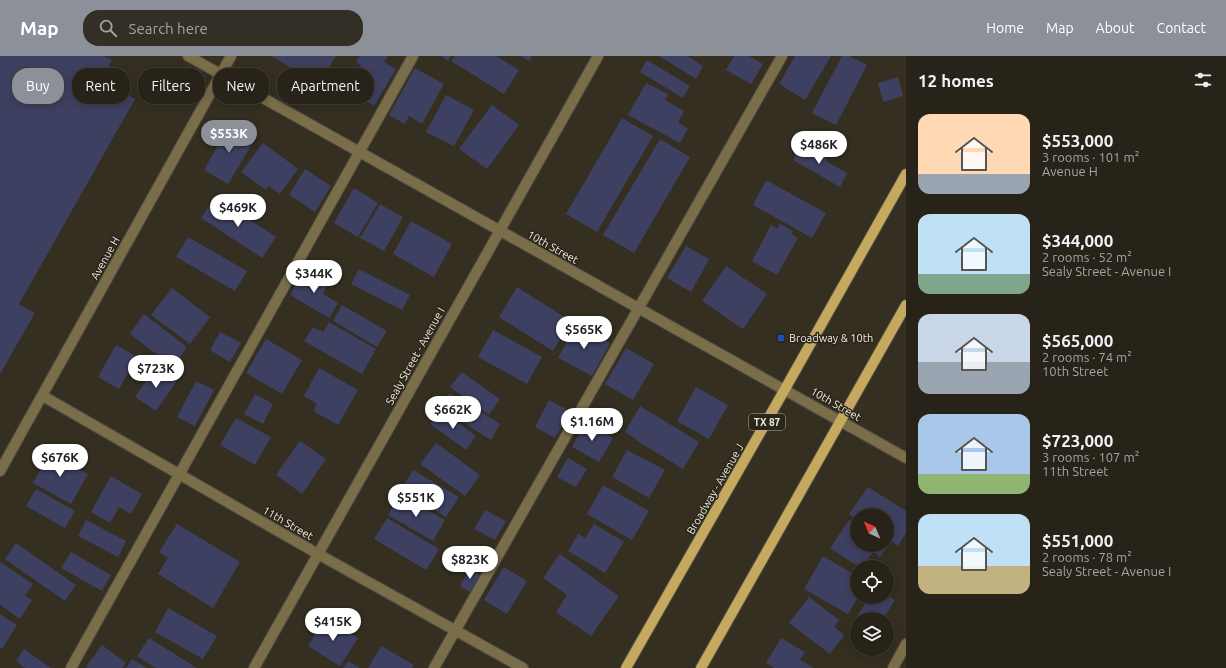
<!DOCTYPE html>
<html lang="en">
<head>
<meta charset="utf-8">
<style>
  :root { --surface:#272319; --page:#332f26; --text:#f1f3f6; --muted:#a4a4a2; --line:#434038; --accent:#8c9099 }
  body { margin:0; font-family:Ubuntu,sans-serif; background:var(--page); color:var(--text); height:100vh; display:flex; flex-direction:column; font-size:15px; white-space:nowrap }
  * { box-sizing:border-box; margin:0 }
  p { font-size:13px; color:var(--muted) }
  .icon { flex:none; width:22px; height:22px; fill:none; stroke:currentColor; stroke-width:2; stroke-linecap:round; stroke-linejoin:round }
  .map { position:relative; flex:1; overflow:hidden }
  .side { display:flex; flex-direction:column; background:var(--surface); width:320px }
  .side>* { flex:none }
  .guide { position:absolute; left:12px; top:12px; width:380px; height:36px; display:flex; gap:8px }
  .needle { width:26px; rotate:316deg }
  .controls { position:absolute; left:850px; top:452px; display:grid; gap:8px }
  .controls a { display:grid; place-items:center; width:44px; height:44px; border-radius:50%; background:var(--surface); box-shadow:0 2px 10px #0003,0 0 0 1px var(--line); font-size:20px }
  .price { position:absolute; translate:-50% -34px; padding:0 9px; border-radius:14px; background:#fff; color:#222; font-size:13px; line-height:26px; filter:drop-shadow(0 1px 2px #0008) }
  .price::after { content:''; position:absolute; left:50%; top:24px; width:12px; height:9px; margin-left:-6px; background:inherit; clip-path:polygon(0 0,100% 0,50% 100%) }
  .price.active { background:var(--accent); color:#fff }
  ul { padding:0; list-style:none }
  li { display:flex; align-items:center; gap:12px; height:100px; padding:0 12px }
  li span { display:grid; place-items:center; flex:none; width:112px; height:80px; border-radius:12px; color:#555 }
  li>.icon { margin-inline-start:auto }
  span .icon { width:48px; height:48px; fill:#fffc; stroke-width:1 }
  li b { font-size:17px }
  h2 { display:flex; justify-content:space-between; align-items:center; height:48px; padding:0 12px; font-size:17px }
  .pill { padding:0 14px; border-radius:16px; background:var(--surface); box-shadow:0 2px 10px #0003,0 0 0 1px var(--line); font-size:14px; line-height:36px }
  .pill.active { background:var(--accent); color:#fff }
  header { display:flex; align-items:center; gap:24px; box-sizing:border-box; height:56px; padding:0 20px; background:var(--accent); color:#fff }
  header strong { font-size:19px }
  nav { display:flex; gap:22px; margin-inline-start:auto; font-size:14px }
  .search { width:280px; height:36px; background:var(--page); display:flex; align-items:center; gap:10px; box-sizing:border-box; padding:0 14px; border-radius:16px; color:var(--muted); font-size:15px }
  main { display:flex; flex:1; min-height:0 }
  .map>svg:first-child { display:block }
</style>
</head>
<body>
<header>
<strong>Map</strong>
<div class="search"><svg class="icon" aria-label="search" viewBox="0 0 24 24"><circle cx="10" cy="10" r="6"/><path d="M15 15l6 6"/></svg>Search here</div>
<nav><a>Home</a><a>Map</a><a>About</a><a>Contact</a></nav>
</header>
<main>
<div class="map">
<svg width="906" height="612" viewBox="0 0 906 612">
  <rect width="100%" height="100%" fill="#342f21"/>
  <g fill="#3d4061">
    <path d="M0,0H104L112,4L102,24L135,43L19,248L35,257L0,318Z"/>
    <path d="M271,0H336L319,28Z"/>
    <path d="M360,0H388L384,6L396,13L374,50L347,33L361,10L356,6Z"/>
    <path d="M441,0H451L448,5Z"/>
    <path d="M455,0H496L519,14L504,38L451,5Z"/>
    <path d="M521,0H532L529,5Z"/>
    <path d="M659,0H687L703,10L696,23Z"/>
    <path d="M734,0H749L763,8L751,28L726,14Z"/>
    <path d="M795,0H831L805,44L779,28Z"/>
    <path d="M842,0H849L867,9L836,69L812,57Z"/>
    <path d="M647,4L690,30L683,42L640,16Z"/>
    <path d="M415,12L444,28L422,68L409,60L405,68L389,59Z"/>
    <path d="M898,21L903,40L883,46L878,27Z"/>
    <path d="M646,27L668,38L665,44L684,55L678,67L688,72L680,87L628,59Z"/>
    <path d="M446,39L474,54L454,90L426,76Z"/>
    <path d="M492,49L519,69L487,113L459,93Z"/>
    <path d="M622,62L653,80L597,176L566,158Z"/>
    <path d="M230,68L255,83L228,128L204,114Z"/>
    <path d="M660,83L690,101L634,197L603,179Z"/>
    <path d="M263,87L298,113L280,138L269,130L266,134L241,116Z"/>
    <path d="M803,87L827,102L826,105L847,117L840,131L793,104Z"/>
    <path d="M305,113L331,130L315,156L289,139Z"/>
    <path d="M766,124L826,157L812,182L753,149Z"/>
    <path d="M354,132L378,147L358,181L334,167Z"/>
    <path d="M215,141L276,181L262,202L201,162Z"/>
    <path d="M380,148L403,161L384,195L360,182Z"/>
    <path d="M411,165L452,188L434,221L393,198Z"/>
    <path d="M780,168L793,175L791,178L798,182L777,219L752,205L771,169L777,173Z"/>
    <path d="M188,181L247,215L235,235L176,201Z"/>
    <path d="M686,190L709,203L691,236L667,222Z"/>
    <path d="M726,210L767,238L743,273L702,245Z"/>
    <path d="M305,213L329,227L323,238L338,247L329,262L290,239Z"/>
    <path d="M359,213L410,239L402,254L351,228Z"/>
    <path d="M517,231L571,265L553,295L499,261Z"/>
    <path d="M172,232L210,261L190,288L151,259Z"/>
    <path d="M342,249L387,275L377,291L333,265Z"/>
    <path d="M144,258L187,291L171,313L160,304L161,302L130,278Z"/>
    <path d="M329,266L376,293L362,318L304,285L313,271L323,276Z"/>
    <path d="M576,269L610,287L592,320L558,302Z"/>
    <path d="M493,274L542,301L527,328L478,301Z"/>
    <path d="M220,276L241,287L230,306L210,294Z"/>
    <path d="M266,283L302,304L282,338L246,317Z"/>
    <path d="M116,289L137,301L119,333L98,321Z"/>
    <path d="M626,292L654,308L633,344L605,328Z"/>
    <path d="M156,310L177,325L156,355L135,341Z"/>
    <path d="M319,312L358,334L338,369L313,355L317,348L304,340Z"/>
    <path d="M462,316L500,343L489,359L450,331Z"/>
    <path d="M196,325L214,334L195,370L177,361Z"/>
    <path d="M696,331L728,349L709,383L677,365Z"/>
    <path d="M450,337L500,368L491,384L440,352Z"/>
    <path d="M255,338L273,348L263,368L244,358Z"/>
    <path d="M549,344L570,355L555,382L535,371Z"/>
    <path d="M640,350L699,386L683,413L636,384V383L625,376Z"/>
    <path d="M441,354L476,380L466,394L430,368Z"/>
    <path d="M236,362L271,381L255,409L220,389Z"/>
    <path d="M586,366L613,382L599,406L572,391Z"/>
    <path d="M300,385L326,403L302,438L276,419Z"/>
    <path d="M436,387L480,419L465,440L420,408Z"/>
    <path d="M627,394L665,414L649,442L612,421Z"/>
    <path d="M49,397L88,418L71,448L33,427Z"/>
    <path d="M568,402L587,413L576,431L557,421Z"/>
    <path d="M413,414L459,441L446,461L401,434Z"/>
    <path d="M111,420L142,438L131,458L119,451L110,467L91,456Z"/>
    <path d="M603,429L649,455L632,484L587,458Z"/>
    <path d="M868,431L906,455V477L898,490L887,483V459H857V463L849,458Z"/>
    <path d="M36,433L75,455L65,472L26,450Z"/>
    <path d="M400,438L445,464L433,485L388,459Z"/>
    <path d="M485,454L506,465L495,484L474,473Z"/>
    <path d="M387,462L439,493L426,514L374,483Z"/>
    <path d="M86,464L126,485L118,501L78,480Z"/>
    <path d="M849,464L857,469V489H888L880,501L873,496L863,511H859L830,492Z"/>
    <path d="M177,468L240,506L213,552L158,518L168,502L159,496Z"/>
    <path d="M594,468L624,486L605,517L568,495L578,478L585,482Z"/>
    <path d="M16,487L76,529L65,545L5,503Z"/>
    <path d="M71,496L111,519L102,535L61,512Z"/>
    <path d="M560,498L619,540L591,580L556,556L567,539L543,522Z"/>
    <path d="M823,500L857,520V541H858L848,558L804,533Z"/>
    <path d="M0,506L33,528L25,540L32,544L20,563L0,549Z"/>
    <path d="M504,511L527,525L507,558L484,544Z"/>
    <path d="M470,513L480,519L470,536L460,530Z"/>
    <path d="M887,539L895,544L883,563H858L856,562L869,541H887Z"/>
    <path d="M809,541L839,564L834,571L844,579L830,598L789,567Z"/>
    <path d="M168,552L217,580L203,603L155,576Z"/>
    <path d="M0,558L17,569L2,593L0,592Z"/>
    <path d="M326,561L358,582L340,610L308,590Z"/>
    <path d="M149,582L197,612H156L137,600Z"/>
    <path d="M781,582L805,596L800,604L814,612H774L766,607Z"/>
    <path d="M102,589L126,607L122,612H87L86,611Z"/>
    <path d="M381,590L414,609L412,612H368Z"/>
    <path d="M24,593L51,612H25L16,605Z"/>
    <path d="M132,603L147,612H126Z"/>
    <path d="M348,605L360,612H343Z"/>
  </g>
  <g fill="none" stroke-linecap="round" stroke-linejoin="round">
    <g stroke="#524d40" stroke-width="12">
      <g id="lane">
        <path d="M71,612L413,0"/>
        <path d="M434,612L782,0"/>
        <path d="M893,612L906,588"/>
      </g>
    </g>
    <g stroke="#524d40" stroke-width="12">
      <g id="street">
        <path d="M188,0L906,402"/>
        <path d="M43,340L318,498L523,612"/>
        <path d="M0,415L231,0"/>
        <path d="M254,612L598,0"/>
      </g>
    </g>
    <g stroke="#524d40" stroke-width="12">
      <g id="primary">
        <path d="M626,612L785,333L906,118"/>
        <path d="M701,612L906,249"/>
      </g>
    </g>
    <use href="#lane" stroke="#7a6d4a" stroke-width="10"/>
    <use href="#street" stroke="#7a6d4a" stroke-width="10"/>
    <use href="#primary" stroke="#c5a95e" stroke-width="10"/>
  </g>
  <rect fill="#1a4fb4" stroke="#2a2618" stroke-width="1.5" x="777" y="278" width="8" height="8" rx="2"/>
  <g text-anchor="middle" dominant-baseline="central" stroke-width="3" stroke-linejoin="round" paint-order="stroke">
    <rect fill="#2a2618" stroke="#b3b0a5" stroke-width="1" x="749" y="358" width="36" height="16" rx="3"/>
    <g font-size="10" font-weight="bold" fill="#eeebe2">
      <text x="767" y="366">TX 87</text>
    </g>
    <g font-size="11" fill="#eeebe2" stroke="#2a2618">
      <text transform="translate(553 191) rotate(29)">10th Street</text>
      <text transform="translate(105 202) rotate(-61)">Avenue H</text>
      <text transform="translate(415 300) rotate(-61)">Sealy Street - Avenue I</text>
      <text transform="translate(836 348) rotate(30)">10th Street</text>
      <text transform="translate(715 433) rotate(-60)">Broadway - Avenue J</text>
      <text transform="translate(288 467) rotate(30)">11th Street</text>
    </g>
    <g font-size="11" fill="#eeebe2" stroke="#2a2618" text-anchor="start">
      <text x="789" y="282">Broadway &amp; 10th</text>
    </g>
  </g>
</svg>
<div class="controls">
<a><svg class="needle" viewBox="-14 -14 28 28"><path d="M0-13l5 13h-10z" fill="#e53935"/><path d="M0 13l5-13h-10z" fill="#a4a4a2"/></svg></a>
<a><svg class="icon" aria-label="locate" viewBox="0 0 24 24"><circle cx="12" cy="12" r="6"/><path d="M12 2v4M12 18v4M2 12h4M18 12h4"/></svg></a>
<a><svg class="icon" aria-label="layers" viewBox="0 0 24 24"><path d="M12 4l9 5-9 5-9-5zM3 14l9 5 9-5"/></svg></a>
</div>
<b class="price active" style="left:229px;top:98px">$553K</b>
<b class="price" style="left:819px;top:109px">$486K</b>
<b class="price" style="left:238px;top:172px">$469K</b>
<b class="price" style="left:314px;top:238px">$344K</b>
<b class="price" style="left:584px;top:294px">$565K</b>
<b class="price" style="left:156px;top:333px">$723K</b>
<b class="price" style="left:453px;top:374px">$662K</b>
<b class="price" style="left:592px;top:386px">$1.16M</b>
<b class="price" style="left:60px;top:422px">$676K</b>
<b class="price" style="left:416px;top:462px">$551K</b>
<b class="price" style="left:470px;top:524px">$823K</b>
<b class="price" style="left:333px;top:586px">$415K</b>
<div class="guide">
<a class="pill active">Buy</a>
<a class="pill">Rent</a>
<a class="pill">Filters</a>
<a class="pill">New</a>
<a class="pill">Apartment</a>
</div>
</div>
<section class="side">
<h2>12 homes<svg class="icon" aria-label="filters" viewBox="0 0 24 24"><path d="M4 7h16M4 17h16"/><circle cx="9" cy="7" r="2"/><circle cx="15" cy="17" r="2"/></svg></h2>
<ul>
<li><span style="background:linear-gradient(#ffd9b3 75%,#9aa5b1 0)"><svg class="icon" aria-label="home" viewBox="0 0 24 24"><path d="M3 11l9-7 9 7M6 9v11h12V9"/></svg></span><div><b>$553,000</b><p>3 rooms · 101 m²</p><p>Avenue H</p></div></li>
<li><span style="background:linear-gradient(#bfe0f5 75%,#7fa58c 0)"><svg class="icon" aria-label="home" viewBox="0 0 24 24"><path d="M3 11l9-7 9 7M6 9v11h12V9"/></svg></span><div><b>$344,000</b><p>2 rooms · 52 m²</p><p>Sealy Street - Avenue I</p></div></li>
<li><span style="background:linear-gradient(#c9d6e8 60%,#9aa5b1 0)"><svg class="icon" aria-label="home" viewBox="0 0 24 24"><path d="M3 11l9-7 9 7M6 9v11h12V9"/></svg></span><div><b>$565,000</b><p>2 rooms · 74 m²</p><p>10th Street</p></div></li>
<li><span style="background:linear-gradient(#a9c7e8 75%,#8fb573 0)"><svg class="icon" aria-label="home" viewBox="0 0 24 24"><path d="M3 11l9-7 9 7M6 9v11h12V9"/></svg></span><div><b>$723,000</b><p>3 rooms · 107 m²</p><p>11th Street</p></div></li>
<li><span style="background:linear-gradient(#bfe0f5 65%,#c2b280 0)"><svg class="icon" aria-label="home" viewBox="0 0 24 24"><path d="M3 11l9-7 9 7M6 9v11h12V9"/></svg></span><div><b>$551,000</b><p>2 rooms · 78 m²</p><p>Sealy Street - Avenue I</p></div></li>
</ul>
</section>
</main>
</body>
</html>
